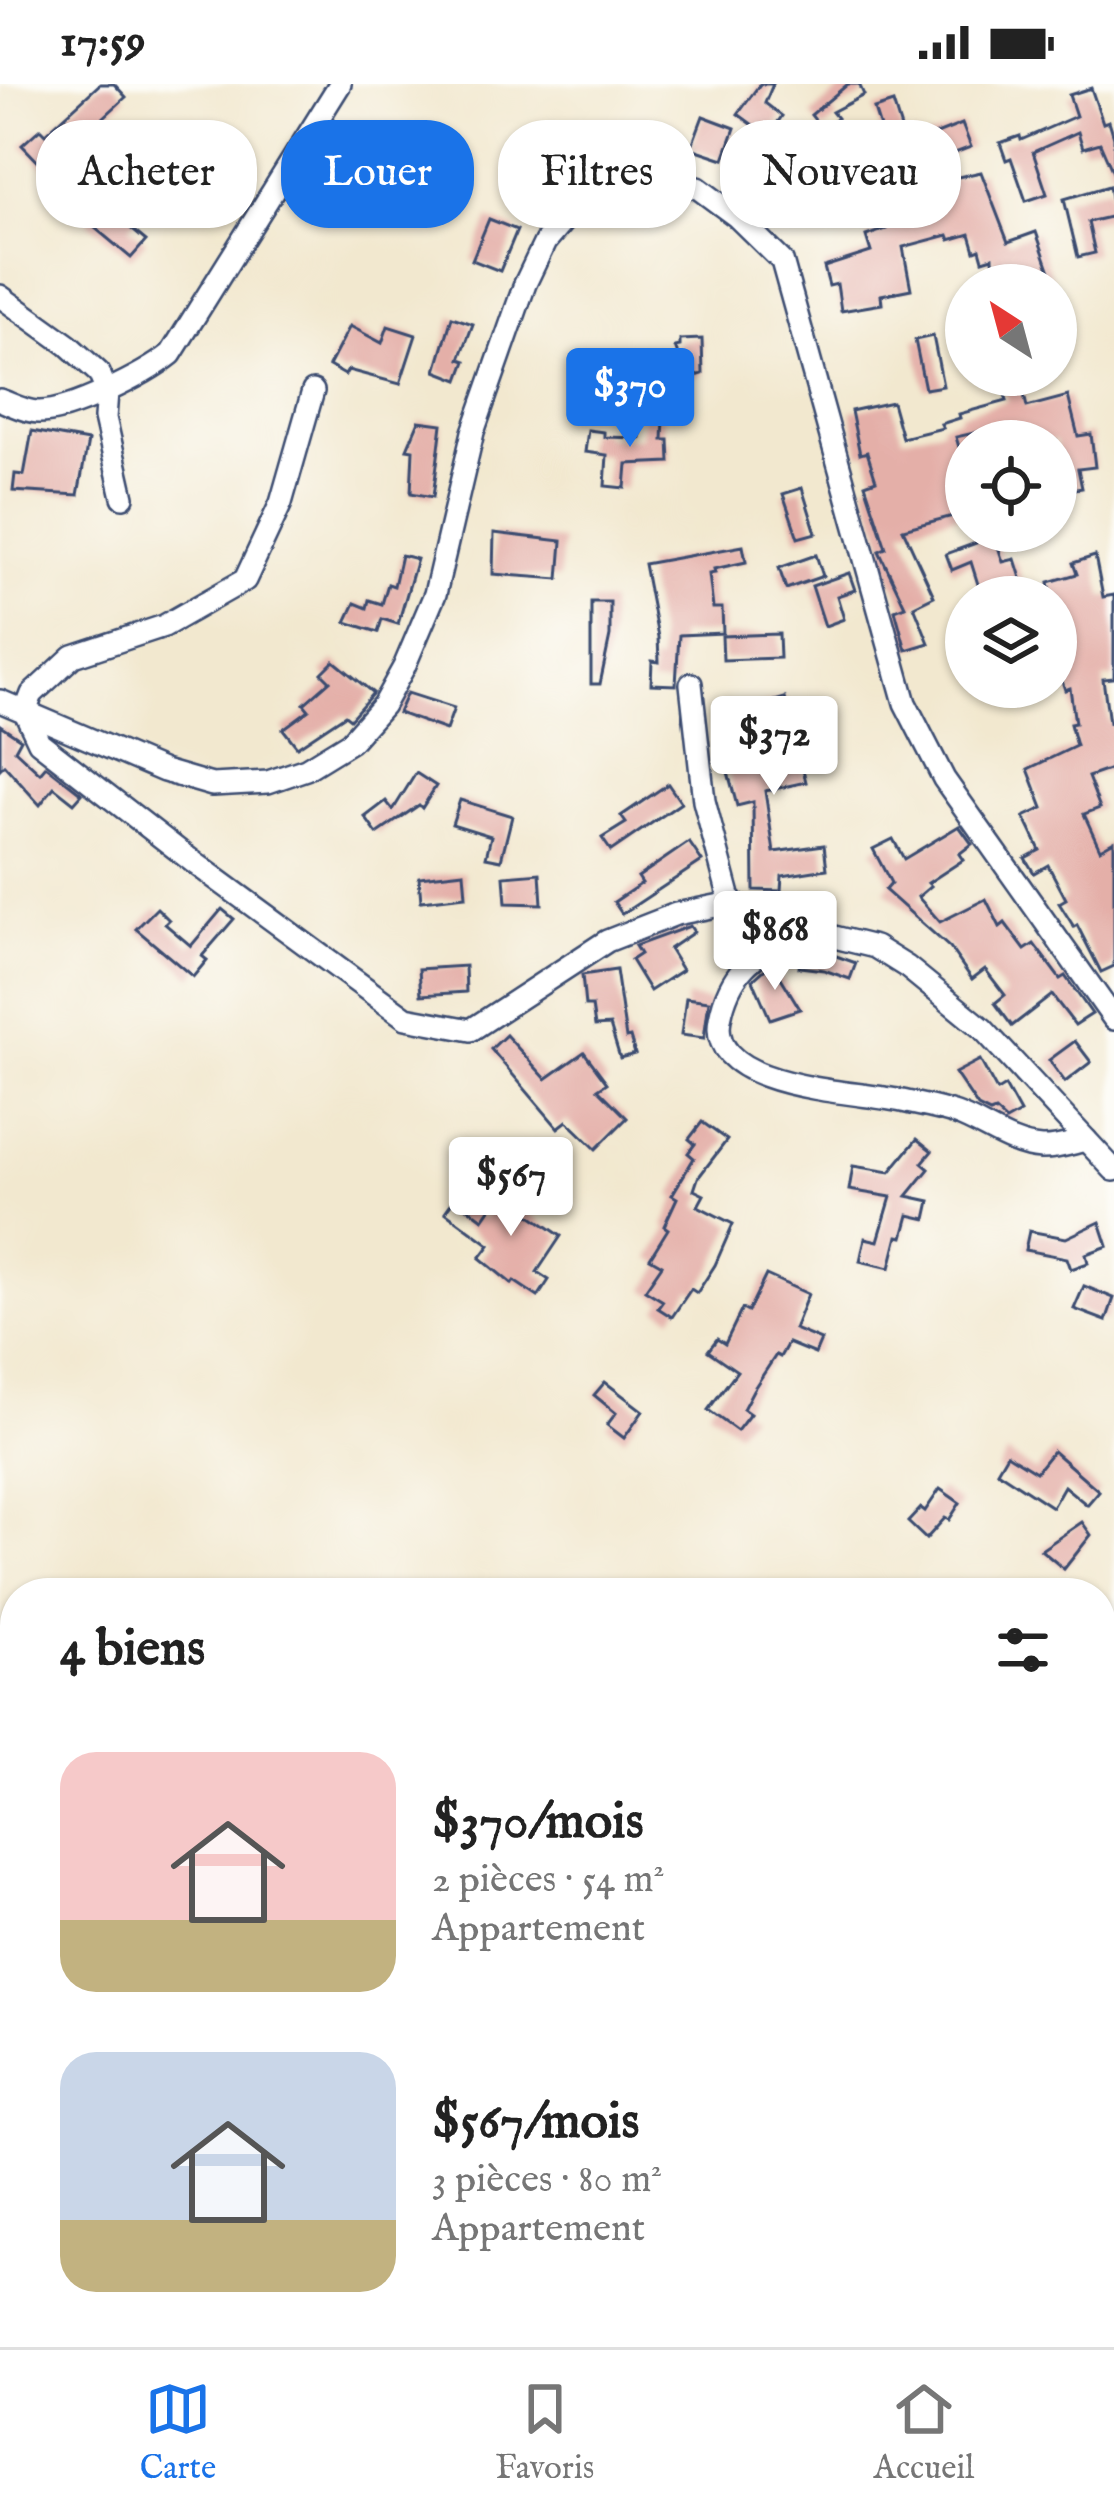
<!DOCTYPE html>
<html lang="fr">
<head>
<meta charset="utf-8">
<style>
  :root { --surface:#fff; --page:#f2f2f2; --text:#222; --muted:#767676; --line:#e0e0e0; --accent:#1a73e8 }
  body { margin:0; font-family:"IM FELL English",serif; background:var(--page); color:var(--text); height:100vh; display:flex; flex-direction:column; font-size:45px; white-space:nowrap }
  * { box-sizing:border-box; margin:0 }
  p { font-size:39px; color:var(--muted) }
  .icon { flex:none; width:66px; height:66px; fill:none; stroke:currentColor; stroke-width:2; stroke-linecap:round; stroke-linejoin:round }
  .map { position:relative; flex:1; overflow:hidden }
  .panel { position:absolute; left:0px; top:1494px; width:1116px; height:771px; display:flex; flex-direction:column; background:var(--surface); border-radius:48px 48px 0 0; box-shadow:0 3px 9px #0004 }
  .panel>* { flex:none }
  .hud { position:absolute; left:36px; top:36px; width:1044px; height:108px; display:flex; gap:24px }
  .needle { width:78px; rotate:324deg }
  .controls { position:absolute; left:945px; top:180px; display:grid; gap:24px }
  .controls a { display:grid; place-items:center; width:132px; height:132px; border-radius:50%; background:var(--surface); box-shadow:0 3px 9px #0004; font-size:60px }
  .price { position:absolute; translate:-50% -102px; padding:0 27px; border-radius:12px; background:#fff; color:#222; font-size:39px; line-height:78px; filter:drop-shadow(0 3px 6px #0008) }
  .price::after { content:''; position:absolute; left:50%; top:72px; width:36px; height:27px; margin-left:-18px; background:inherit; clip-path:polygon(0 0,100% 0,50% 100%) }
  .price.selected { background:var(--accent); color:#fff }
  ul { padding:0; list-style:none }
  li { display:flex; align-items:center; gap:36px; height:300px; padding:0 60px }
  li span { display:grid; place-items:center; flex:none; width:336px; height:240px; border-radius:36px; color:#555 }
  li>.icon { margin-inline-start:auto }
  span .icon { width:144px; height:144px; fill:#fffc; stroke-width:1 }
  li b { font-size:51px }
  h2 { display:flex; justify-content:space-between; align-items:center; height:144px; padding:0 60px; font-size:51px }
  .pill { padding:0 42px; border-radius:48px; background:var(--surface); box-shadow:0 3px 9px #0004; font-size:42px; line-height:108px }
  .pill.selected { background:var(--accent); color:#fff }
  .status { display:flex; justify-content:space-between; align-items:center; height:84px; padding:0 60px; background:var(--surface); direction:ltr }
  .status svg { height:33px; fill:currentColor }
  .tab-bar { display:flex; justify-content:space-around; align-items:center; height:168px; border-top:3px solid var(--line); background:var(--surface); font-size:33px; color:var(--muted) }
  .tab-bar a { display:grid; justify-items:center; gap:6px }
  .tab-bar .selected { color:var(--accent) }
  .map>svg:first-child { display:block }
</style>
</head>
<body>
<div class="status"><b>17:59</b><svg viewBox="0 0 49 12"><path d="M0 12V9h3v3zM5 12V6h3v6zM10 12V3h3v9zM15 12V0h3v12zM26 1h20v11H26zM47 4h2v5h-2z"/></svg></div>
<div class="map">
<svg width="1114" height="2263" viewBox="0 0 1114 2263">
  <rect width="100%" height="100%" fill="#fdfcf7"/>
  <filter id="ink" filterUnits="userSpaceOnUse"><feTurbulence type="fractalNoise" baseFrequency=".00833" numOctaves="2"/><feDisplacementMap in="SourceGraphic" scale="24" xChannelSelector="R" yChannelSelector="G"/><feConvolveMatrix kernelMatrix="1 2 1 2 8 2 1 2 1" color-interpolation-filters="sRGB"/></filter>
  <filter id="wash" filterUnits="userSpaceOnUse"><feTurbulence type="fractalNoise" baseFrequency=".004" numOctaves="4" result="noise"/><feDisplacementMap in="SourceGraphic" scale="48" xChannelSelector="R" yChannelSelector="G"/><feGaussianBlur stdDeviation="2.7" result="paint"/><feColorMatrix in="noise" values="0 0 0 0 0 0 0 0 0 0 0 0 0 0 0 0 0 1.4 0 .05"/><feComposite in="paint" operator="in"/></filter>
  <g filter="url(#wash)">
    <rect width="100%" height="100%" fill="#f2e8cf"/>
    <g id="blocks">
      <g fill="#e4afa8">
        <path d="M100,0H114L126,13L46,86L22,61L40,45L45,50Z"/>
        <path d="M760,0H773L765,19L782,32L768,52L738,30Z"/>
        <path d="M848,0H859L864,11L832,28L837,34L823,46L811,31Z"/>
        <path d="M1091,4L1103,39L1109,37L1114,53V91L1100,59L1083,64L1078,48L1033,68L1047,110L1026,117L1011,74L1006,76L1000,59L1020,52L1021,56L1076,32L1069,11Z"/>
        <path d="M893,19L904,54L917,50L919,57L962,40L971,63L913,85L907,69L822,107L815,89L856,72L852,63L882,50L874,25Z"/>
        <path d="M703,32L735,44L724,75L691,64Z"/>
        <path d="M523,71L552,112L532,126L517,106L522,102L507,83Z"/>
        <path d="M161,78L175,91L129,143L146,157L131,174L88,138L103,121L115,130Z"/>
        <path d="M981,88L1008,158L1036,148L1053,196L1040,201H995L993,173L983,176L980,165L975,167L970,150L950,156L948,151L903,163L911,205L881,211L882,220L841,227L837,200L829,202L824,183L871,168L866,152L886,145L883,136L901,131L893,107Z"/>
        <path d="M1109,102L1114,132L1088,138L1095,169L1078,173L1064,115Z"/>
        <path d="M489,135L517,146L500,187L472,176Z"/>
        <path d="M452,233L473,240L460,275L466,277L459,296L436,287Z"/>
        <path d="M350,242L382,259L388,242L416,251L400,300L348,286L345,291L329,282Z"/>
        <path d="M933,252L943,302L925,305L915,256Z"/>
        <path d="M702,255L703,290L687,295L675,263L680,262V256Z"/>
        <path d="M999,291H1019L1027,323L1068,312L1078,352L1091,350L1095,383L1078,385L1082,404L1064,407L1056,357H993L991,345L956,353L966,387V419L958,422L961,430L903,445L934,512L914,522L929,559L906,566L895,526L905,522L879,467L886,464L865,400L876,396L867,368L860,370L851,327L892,318L902,354L943,344L941,340L960,334L959,330L1007,317Z"/>
        <path d="M642,332L664,334L663,356H669L670,378L627,380L625,404L605,402L607,371L585,368L588,346L604,348V353L641,354Z"/>
        <path d="M419,337L442,340L433,413L411,409L413,366L407,365Z"/>
        <path d="M32,347L88,357L78,411L13,407L15,390L24,391Z"/>
        <path d="M802,404L816,449L798,454L783,410Z"/>
        <path d="M982,447H993L1003,478L1015,475L1027,513H982L971,478L952,486L946,470L976,459L973,450Z"/>
        <path d="M494,449L562,457L559,495L493,490Z"/>
        <path d="M743,462L746,478L714,485L715,489L709,490L713,524H722L723,549L679,551L676,601L651,600L652,577L659,578L658,553L644,480Z"/>
        <path d="M401,471L417,475L398,540L382,535L378,548L346,538L355,519L367,524L369,516L382,520L388,500L394,502Z"/>
        <path d="M816,471L823,492L786,505L779,484Z"/>
        <path d="M1095,472L1103,513L1114,511V594L1103,595L1109,639L1114,638V684L1088,693L1100,724L1084,730L1100,765L1114,757V882L1101,888L1077,841L1074,843L1059,819L1066,815L1048,781L1034,789L1025,774L1040,766L1024,733L1043,724L1028,685L1076,662L1070,640L1075,639L1070,604L1065,606L1056,579V560L1062,558L1056,513H1052L1049,498L1077,490L1073,479Z"/>
        <path d="M849,489L855,506L837,512L844,535L825,542L812,502Z"/>
        <path d="M591,518H610V552L600,600H591Z"/>
        <path d="M779,550L780,574L723,576L722,552Z"/>
        <path d="M334,577L373,609L350,635L345,631L297,663L283,645L309,626L304,620L330,597L322,589Z"/>
        <path d="M407,609L454,624L446,646L398,629Z"/>
        <path d="M785,614L806,698L765,707L774,768L824,761L827,785L782,792L781,807L754,806L753,718L737,722L728,688L762,680L753,651L762,648L755,623Z"/>
        <path d="M0,641L21,655L15,666L40,689L46,682L82,710L74,719L54,703L40,721L4,681L0,685Z"/>
        <path d="M416,689L436,702L422,724L419,721L377,750L365,733L386,717L393,726Z"/>
        <path d="M668,700L681,719L611,767L602,754L626,739L621,732Z"/>
        <path d="M460,716L512,732L501,776L486,773L491,752L452,740Z"/>
        <path d="M959,742L972,760L959,770L963,776L928,799L931,802L918,813L940,838L986,815L1000,843L1005,839L1025,866L1034,860L1060,895L1065,892L1092,930L1075,941L1052,911L1012,942L995,919L1005,911L985,885L972,895L950,864L885,806L891,799L873,765L893,755L904,775Z"/>
        <path d="M689,758L702,777L622,830L614,818L642,799L638,793Z"/>
        <path d="M464,788L466,812L421,817L419,793Z"/>
        <path d="M540,789L542,820L506,819L504,792Z"/>
        <path d="M157,824L169,836L165,840L191,862L222,825L234,835L202,872L207,876L193,893L136,845Z"/>
        <path d="M690,842L694,848L669,865L682,886L650,907L631,876L640,870L635,862Z"/>
        <path d="M802,860L856,879L850,895L824,886L799,883Z"/>
        <path d="M772,879L800,925L770,935L753,896Z"/>
        <path d="M465,882L466,908L421,911L419,885Z"/>
        <path d="M616,886L626,954L630,953L635,970L620,974L610,941L595,942L592,922H585L582,891Z"/>
        <path d="M686,914L709,917L704,954L681,951Z"/>
        <path d="M506,951L546,995L584,968L607,999L598,1005L627,1034L596,1065L567,1037L558,1044L491,965Z"/>
        <path d="M1075,957L1091,978L1065,998L1049,976Z"/>
        <path d="M980,976L997,1007L1005,1002L1020,1029L1006,1037L995,1027L990,1029L978,1023L955,989Z"/>
        <path d="M702,1038L727,1056L698,1094L694,1106L704,1111L698,1122L733,1140L715,1181L697,1209L691,1205L672,1233L658,1224L663,1217L645,1206L662,1181L650,1174L668,1145L664,1142L677,1114L672,1111L694,1074L688,1069L695,1060L689,1055Z"/>
        <path d="M917,1055L932,1067L922,1079L929,1085L907,1112L930,1117L926,1135L909,1131L903,1153L898,1152L890,1184L860,1177L865,1154L878,1157L891,1113L849,1106L853,1082L890,1088Z"/>
        <path d="M506,1102L532,1120L526,1128L561,1152L537,1188L549,1196L538,1213L514,1197L512,1200L480,1174L490,1161L445,1128L455,1114L483,1135Z"/>
        <path d="M1100,1138L1108,1162L1086,1170L1088,1179L1071,1185L1067,1174L1025,1166L1029,1147L1066,1154Z"/>
        <path d="M766,1191L808,1210L794,1245L821,1256L815,1270L788,1259L780,1273L776,1271L753,1306L743,1325L750,1330L737,1347L708,1326L737,1287L708,1267L717,1255L725,1260L742,1225L748,1228Z"/>
        <path d="M1084,1202L1114,1214L1106,1237L1074,1225Z"/>
        <path d="M605,1298L643,1327L624,1354L607,1341L616,1329L594,1311Z"/>
        <path d="M1053,1367L1099,1407L1087,1421L1064,1402L1052,1423L997,1387L1007,1370L1036,1388Z"/>
        <path d="M940,1405L960,1419L949,1436L945,1434L926,1455L908,1438L921,1424L925,1427Z"/>
        <path d="M1082,1438L1091,1451L1064,1485L1041,1466Z"/>
      </g>
    </g>
  </g>
  <g filter="url(#ink)">
    <use href="#blocks" fill-opacity="0" stroke="#3b4b6f" stroke-width="3"/>
    <g fill="none" stroke-linecap="round" stroke-linejoin="round">
      <g stroke="#3b4b6f" stroke-width="26">
        <g id="street">
          <path d="M0,212L68,261L99,289L107,308L105,334L123,413"/>
          <path d="M313,307L281,419L245,496L164,542L73,572L32,610L25,628L39,658L192,777L406,934L471,946L607,857L676,830L731,819L810,847L875,863L907,883L983,945L1114,1086"/>
          <path d="M0,316C11,320 26,328 38,328C70,329 146,290 171,270L340,0"/>
          <path d="M691,600L704,717L731,819"/>
          <path d="M0,617L164,687L212,701L268,698L306,685L350,658L383,621L404,583L435,510L473,348L525,200L545,158L576,122L609,104L650,95L698,104L736,132L782,177L905,619L944,695L1114,935"/>
          <path d="M801,843C758,870 730,882 720,935C706,1006 858,1007 902,1017C920,1021 939,1024 956,1030C984,1040 1010,1062 1041,1064C1055,1065 1072,1059 1086,1056"/>
          <path d="M1101,2047L1114,2048"/>
        </g>
      </g>
      <use href="#street" stroke="#fff" stroke-width="21"/>
    </g>
  </g>
</svg>
<div class="controls">
<a><svg class="needle" viewBox="-14 -14 28 28"><path d="M0-13l5 13h-10z" fill="#e53935"/><path d="M0 13l5-13h-10z" fill="#767676"/></svg></a>
<a><svg class="icon" aria-label="locate" viewBox="0 0 24 24"><circle cx="12" cy="12" r="6"/><path d="M12 2v4M12 18v4M2 12h4M18 12h4"/></svg></a>
<a><svg class="icon" aria-label="layers" viewBox="0 0 24 24"><path d="M12 4l9 5-9 5-9-5zM3 14l9 5 9-5"/></svg></a>
</div>
<b class="price selected" style="left:630px;top:366px">$370</b>
<b class="price" style="left:774px;top:714px">$372</b>
<b class="price" style="left:775px;top:909px">$868</b>
<b class="price" style="left:511px;top:1155px">$567</b>
<div class="hud">
<a class="pill">Acheter</a>
<a class="pill selected">Louer</a>
<a class="pill">Filtres</a>
<a class="pill">Nouveau</a>
</div>
<section class="panel">
<h2>4 biens<svg class="icon" aria-label="filters" viewBox="0 0 24 24"><path d="M4 7h16M4 17h16"/><circle cx="9" cy="7" r="2"/><circle cx="15" cy="17" r="2"/></svg></h2>
<ul>
<li><span style="background:linear-gradient(#f6c9c9 70%,#c2b280 0)"><svg class="icon" aria-label="home" viewBox="0 0 24 24"><path d="M3 11l9-7 9 7M6 9v11h12V9"/></svg></span><div><b>$370/mois</b><p>2 pièces · 54 m²</p><p>Appartement</p></div></li>
<li><span style="background:linear-gradient(#c9d6e8 70%,#c2b280 0)"><svg class="icon" aria-label="home" viewBox="0 0 24 24"><path d="M3 11l9-7 9 7M6 9v11h12V9"/></svg></span><div><b>$567/mois</b><p>3 pièces · 80 m²</p><p>Appartement</p></div></li>
</ul>
</section>
</div>
<nav class="tab-bar">
<a class="selected"><svg class="icon" aria-label="map" viewBox="0 0 24 24"><path d="M3 6l6-2 6 2 6-2v14l-6 2-6-2-6 2zM9 4v14M15 6v14"/></svg>Carte</a>
<a><svg class="icon" aria-label="saved" viewBox="0 0 24 24"><path d="M7 4h10v16l-5-4-5 4z"/></svg>Favoris</a>
<a><svg class="icon" aria-label="home" viewBox="0 0 24 24"><path d="M3 11l9-7 9 7M6 9v11h12V9"/></svg>Accueil</a>
</nav>
</body>
</html>
